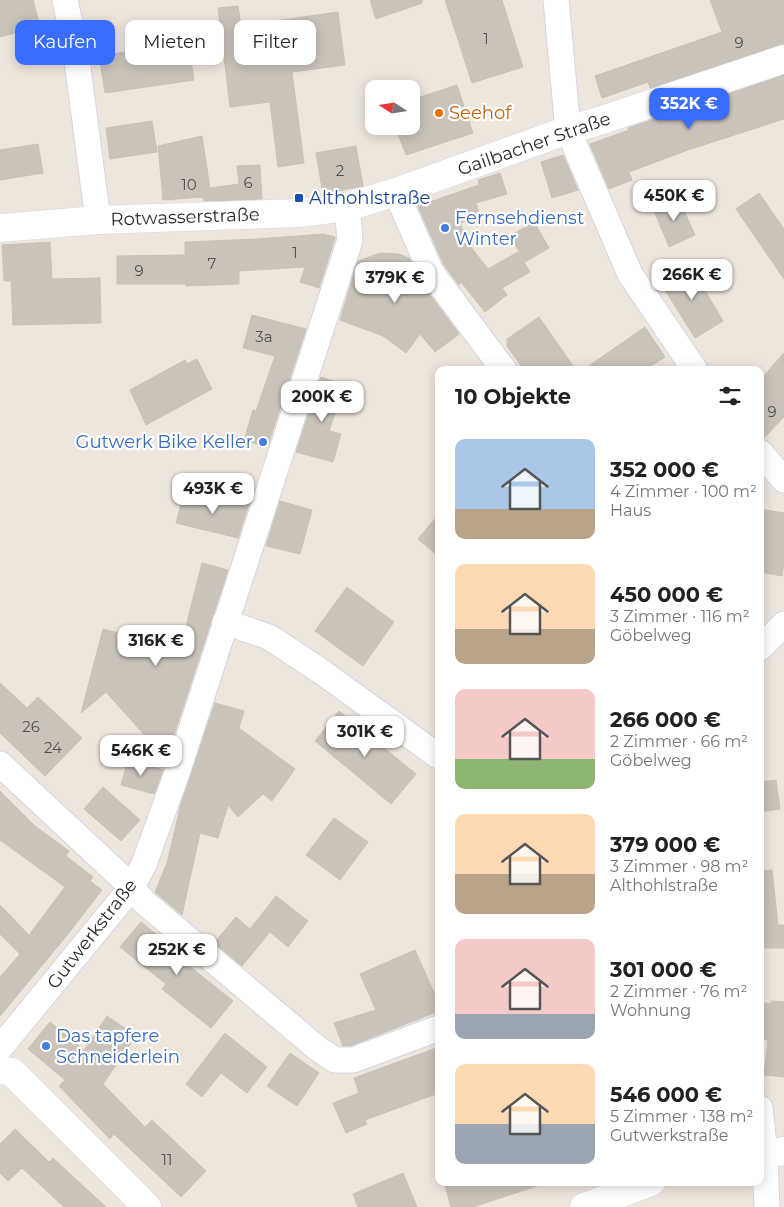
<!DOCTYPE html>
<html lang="de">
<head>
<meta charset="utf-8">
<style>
  :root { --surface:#fff; --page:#f6f6f6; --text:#222; --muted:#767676; --accent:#386dff }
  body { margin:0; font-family:Montserrat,sans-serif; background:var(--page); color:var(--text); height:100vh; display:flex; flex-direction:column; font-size:19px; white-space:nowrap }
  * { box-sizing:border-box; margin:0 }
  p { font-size:16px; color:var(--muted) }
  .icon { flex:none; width:28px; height:28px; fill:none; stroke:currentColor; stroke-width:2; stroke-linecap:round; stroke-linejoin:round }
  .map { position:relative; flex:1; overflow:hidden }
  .details { position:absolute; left:435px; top:366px; width:329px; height:820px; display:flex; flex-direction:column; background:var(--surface); border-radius:10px; box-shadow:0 2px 12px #0003 }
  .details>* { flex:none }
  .top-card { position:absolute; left:15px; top:20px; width:345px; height:45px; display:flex; gap:10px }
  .needle { width:32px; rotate:282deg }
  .buttons { position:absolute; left:365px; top:80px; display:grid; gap:10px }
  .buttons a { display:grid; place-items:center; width:55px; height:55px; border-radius:10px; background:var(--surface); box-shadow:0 2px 12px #0003; font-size:25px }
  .price { position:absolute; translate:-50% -42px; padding:0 11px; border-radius:10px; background:#fff; color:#222; font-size:16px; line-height:32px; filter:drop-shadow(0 1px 2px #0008) }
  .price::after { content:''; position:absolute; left:50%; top:30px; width:15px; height:11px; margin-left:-8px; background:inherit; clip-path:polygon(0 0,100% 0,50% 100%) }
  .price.active { background:var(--accent); color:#fff }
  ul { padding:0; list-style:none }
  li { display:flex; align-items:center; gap:15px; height:125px; padding:0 20px }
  li span { display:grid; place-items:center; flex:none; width:140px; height:100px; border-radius:10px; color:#555 }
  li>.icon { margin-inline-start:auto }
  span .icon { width:60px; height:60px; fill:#fffc; stroke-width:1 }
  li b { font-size:21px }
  h2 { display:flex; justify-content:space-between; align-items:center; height:60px; padding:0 20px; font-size:21px }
  .tag { padding:0 18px; border-radius:10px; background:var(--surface); box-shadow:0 2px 12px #0003; font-size:18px; line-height:45px }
  .tag.active { background:var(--accent); color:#fff }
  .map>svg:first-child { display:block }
</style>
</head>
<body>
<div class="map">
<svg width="784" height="1207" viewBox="0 0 784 1207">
  <rect width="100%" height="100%" fill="#eee5dc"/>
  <g fill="#c9c3ba" stroke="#cac1b5">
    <path d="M0,0H33L40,26L0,37Z"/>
    <path d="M370,0H422V3L376,19Z"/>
    <path d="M445,0H502L523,67L472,83Z"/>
    <path d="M710,0H784V44L650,88L648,82L602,98L595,76L722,32Z"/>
    <path d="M238,6L241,26L338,12L345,65L292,72L304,163L278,167L270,102L230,107L218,8Z"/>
    <path d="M188,42L194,80L105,93L99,56Z"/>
    <path d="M784,75V119L688,150L629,172L632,180L609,189L590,144L629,130L628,128Z"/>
    <path d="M457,85L473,133L406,155L395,126H411V100Z"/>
    <path d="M152,121L157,152L110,159L106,128Z"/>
    <path d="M202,136L210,188L239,184L237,166L260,165L262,199L204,201L203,197L163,200L158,146Z"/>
    <path d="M38,144L43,173L0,180V150Z"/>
    <path d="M356,146L363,186L323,194L316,153Z"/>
    <path d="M563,155L578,190L552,198L541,162Z"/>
    <path d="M500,173L507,194L476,203L480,216L460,223L467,242L488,269L518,252L530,272L502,288L507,295L485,312L461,282L459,285L444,265L418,206L479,185L478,180Z"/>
    <path d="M759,193L784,229V279L736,209Z"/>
    <path d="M678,197L695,235L669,247L653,208Z"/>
    <path d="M534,222L549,248L525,262L510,236Z"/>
    <path d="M323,234L335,237V238L319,288L300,282L305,267L239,271V284L186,286V284H117V256L185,255V242L257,239Z"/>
    <path d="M50,242L52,279L100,278L101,323L13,325L11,281H4L2,245Z"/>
    <path d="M380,253L399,254L409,258L419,280L459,334L435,352L420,334L406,353L383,336L340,320L358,261Z"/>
    <path d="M689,264L723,321L695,338L660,282Z"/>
    <path d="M252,315L306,329L268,445L267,444L266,447L244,440L253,410L256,411L275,356L243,348Z"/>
    <path d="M539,317L576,370H524L507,346V339Z"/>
    <path d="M645,327L665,357L645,370H583Z"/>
    <path d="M784,353V417L764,438H760V380Z"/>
    <path d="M197,359L212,389L146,425L130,390L185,360L187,364Z"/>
    <path d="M321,377L345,385L329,431L341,434L333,462L296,452Z"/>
    <path d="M184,493L230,505L232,496L250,501L238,538L176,523Z"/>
    <path d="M280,501L312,510L300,554L266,546Z"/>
    <path d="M760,509L784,513V562L782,576L760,572Z"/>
    <path d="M439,514V557L418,539Z"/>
    <path d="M202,563L228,570L166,759L106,692L81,713L103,629L177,648L180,637L183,638Z"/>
    <path d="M347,587L394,622L363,666L315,631Z"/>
    <path d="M0,683L27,708L38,697L82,738L45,776L0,733Z"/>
    <path d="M215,703L244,711L239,728L295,769L272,801L263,794L238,817L228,805L218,838L200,833L182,915L155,892L167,863L181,804Z"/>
    <path d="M339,711L416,774L391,804L315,741Z"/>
    <path d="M128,760L163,770L154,794L121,785Z"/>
    <path d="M776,780L780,809L760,812V782Z"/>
    <path d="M103,787L140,820L121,841L84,809Z"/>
    <path d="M0,791L35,826L69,851L66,856L93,877L90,881L102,890L68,934L0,1016V977L20,954L0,934V905L29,935L65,887L0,840Z"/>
    <path d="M334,818L368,842L340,880L306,855Z"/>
    <path d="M772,870L778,925H784V948H760V871Z"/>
    <path d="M276,896L308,921L288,947L270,932L242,966L214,943L236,917L250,929Z"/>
    <path d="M141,922L171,946L168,949L233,1001L211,1028L162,989L166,984L120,947Z"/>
    <path d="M415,950L439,1004V1011L350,1046H343L334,1023L376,1010L360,974Z"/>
    <path d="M771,1001L784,1002V1077L764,1075L768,1040L761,1039L760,1002L771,1004Z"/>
    <path d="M107,1016L136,1036L103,1084L145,1127L152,1120L206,1171L181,1197L114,1134L110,1139L59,1086L65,1080L28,1049L50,1022L84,1050Z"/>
    <path d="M225,1033L267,1067L247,1093L221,1073L202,1097L186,1084Z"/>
    <path d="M439,1047V1093L365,1120L367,1124L346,1133L333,1103L359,1093L354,1078Z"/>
    <path d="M290,1053L319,1073L297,1106L267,1086Z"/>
    <path d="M15,1129L49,1162L53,1158L106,1207H64L22,1168L8,1181L0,1173V1144Z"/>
    <path d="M403,1173L417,1207H358L353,1194Z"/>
    <path d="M444,1182H536L537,1186L473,1207H451Z"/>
  </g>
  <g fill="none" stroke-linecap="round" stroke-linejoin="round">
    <g stroke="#d1d6e5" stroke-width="27">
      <g id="minor">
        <path d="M65,0L75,46L98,220"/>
        <path d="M556,0L568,130L630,274L695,370"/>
        <path d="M396,192L431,272L504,370"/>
        <path d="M760,452L784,480"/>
        <path d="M225,622L269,637L322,672L438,756"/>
        <path d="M760,648L784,624"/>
        <path d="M0,764L132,887L143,901L317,1048L335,1060H353L439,1028"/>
        <path d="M0,1048L132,887L144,864L177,773L350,240L347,207"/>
        <path d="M760,1108L765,1154L767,1207"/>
      </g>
    </g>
    <g stroke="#d1d6e5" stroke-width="29">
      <g id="tertiary">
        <path d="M0,228L98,220L299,213L347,207L396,192L568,130L599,121L784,59"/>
        <path d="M0,1070L12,1072L147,1207"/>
        <path d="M760,1155L784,1151"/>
        <path d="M584,1207L651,1182"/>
      </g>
    </g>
    <use href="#minor" stroke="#fff" stroke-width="25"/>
    <use href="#tertiary" stroke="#fff" stroke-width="28"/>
  </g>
  <circle fill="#e8710a" stroke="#fff" stroke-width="2" cx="439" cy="113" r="5"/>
  <rect fill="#1a4fb4" stroke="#fff" stroke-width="2" x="294" y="193" width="10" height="10" rx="2.5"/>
  <g fill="#3f7fe0" stroke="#fff" stroke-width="2">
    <circle cx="445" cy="228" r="5"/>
    <circle cx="263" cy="442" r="5"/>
    <circle cx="46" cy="1046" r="5"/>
  </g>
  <g text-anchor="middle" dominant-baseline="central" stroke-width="4.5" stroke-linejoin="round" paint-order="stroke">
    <g font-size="15" fill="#52514f">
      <text x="486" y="38">1</text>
      <text x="739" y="42">9</text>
      <text x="340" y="170">2</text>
      <text x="248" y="182">6</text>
      <text x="189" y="184">10</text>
      <text x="295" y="252">1</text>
      <text x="212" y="263">7</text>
      <text x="139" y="270">9</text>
      <text x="264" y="336">3a</text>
      <text x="772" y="411">9</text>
      <text x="31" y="726">26</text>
      <text x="53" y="747">24</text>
      <text x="167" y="1159">11</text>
    </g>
    <g font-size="18" fill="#c56008" stroke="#fff" text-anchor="start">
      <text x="449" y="113">Seehof</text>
    </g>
    <g font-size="18" fill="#2b2b2b" stroke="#fff">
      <text transform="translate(534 144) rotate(-19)">Gailbacher Straße</text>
      <text transform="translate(185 217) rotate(-2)">Rotwasserstraße</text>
      <text transform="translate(92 934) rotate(-52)">Gutwerkstraße</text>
    </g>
    <g font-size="18" fill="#164399" stroke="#fff" text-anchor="start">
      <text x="309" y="198">Althohlstraße</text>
    </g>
    <g font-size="18" fill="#366cbe" stroke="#fff" text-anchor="start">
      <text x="455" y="218">Fernsehdienst<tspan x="455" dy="21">Winter</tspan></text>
      <text x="253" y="442" text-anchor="end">Gutwerk Bike Keller</text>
      <text x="56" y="1036">Das tapfere<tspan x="56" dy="21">Schneiderlein</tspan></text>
    </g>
  </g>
</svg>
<div class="buttons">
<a><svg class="needle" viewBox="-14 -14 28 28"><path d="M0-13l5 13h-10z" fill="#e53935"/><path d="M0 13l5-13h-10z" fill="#767676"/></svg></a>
</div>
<b class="price active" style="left:689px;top:130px">352K €</b>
<b class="price" style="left:674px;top:222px">450K €</b>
<b class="price" style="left:692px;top:301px">266K €</b>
<b class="price" style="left:395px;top:304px">379K €</b>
<b class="price" style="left:322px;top:423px">200K €</b>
<b class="price" style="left:213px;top:515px">493K €</b>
<b class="price" style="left:156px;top:667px">316K €</b>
<b class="price" style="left:365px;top:758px">301K €</b>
<b class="price" style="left:141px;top:777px">546K €</b>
<b class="price" style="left:177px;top:976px">252K €</b>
<div class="top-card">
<a class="tag active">Kaufen</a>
<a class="tag">Mieten</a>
<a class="tag">Filter</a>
</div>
<section class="details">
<h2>10 Objekte<svg class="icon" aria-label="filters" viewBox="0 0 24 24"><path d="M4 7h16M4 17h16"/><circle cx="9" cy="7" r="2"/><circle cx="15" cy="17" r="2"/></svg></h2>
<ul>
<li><span style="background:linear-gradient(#a9c7e8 70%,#b9a48a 0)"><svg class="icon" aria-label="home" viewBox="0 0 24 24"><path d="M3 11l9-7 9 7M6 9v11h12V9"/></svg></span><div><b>352 000 €</b><p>4 Zimmer · 100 m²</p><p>Haus</p></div></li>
<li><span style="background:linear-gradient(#ffd9b3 65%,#b9a48a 0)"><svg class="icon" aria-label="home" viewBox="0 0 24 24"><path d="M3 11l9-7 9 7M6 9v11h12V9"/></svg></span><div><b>450 000 €</b><p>3 Zimmer · 116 m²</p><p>Göbelweg</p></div></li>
<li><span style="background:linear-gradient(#f6c9c9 70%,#8fb573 0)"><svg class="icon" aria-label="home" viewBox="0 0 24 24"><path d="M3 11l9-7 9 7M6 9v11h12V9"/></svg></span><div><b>266 000 €</b><p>2 Zimmer · 66 m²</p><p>Göbelweg</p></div></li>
<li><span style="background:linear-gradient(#ffd9b3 60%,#b9a48a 0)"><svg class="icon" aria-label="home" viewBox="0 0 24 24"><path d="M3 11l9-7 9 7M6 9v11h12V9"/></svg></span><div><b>379 000 €</b><p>3 Zimmer · 98 m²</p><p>Althohlstraße</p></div></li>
<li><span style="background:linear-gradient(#f6c9c9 75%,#9aa5b1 0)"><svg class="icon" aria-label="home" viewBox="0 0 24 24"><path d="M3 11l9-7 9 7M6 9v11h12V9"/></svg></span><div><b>301 000 €</b><p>2 Zimmer · 76 m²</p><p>Wohnung</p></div></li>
<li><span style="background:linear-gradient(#ffd9b3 60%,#9aa5b1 0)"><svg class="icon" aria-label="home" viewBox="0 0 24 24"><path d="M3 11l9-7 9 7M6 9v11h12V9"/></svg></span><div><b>546 000 €</b><p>5 Zimmer · 138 m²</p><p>Gutwerkstraße</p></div></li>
</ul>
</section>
</div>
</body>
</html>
